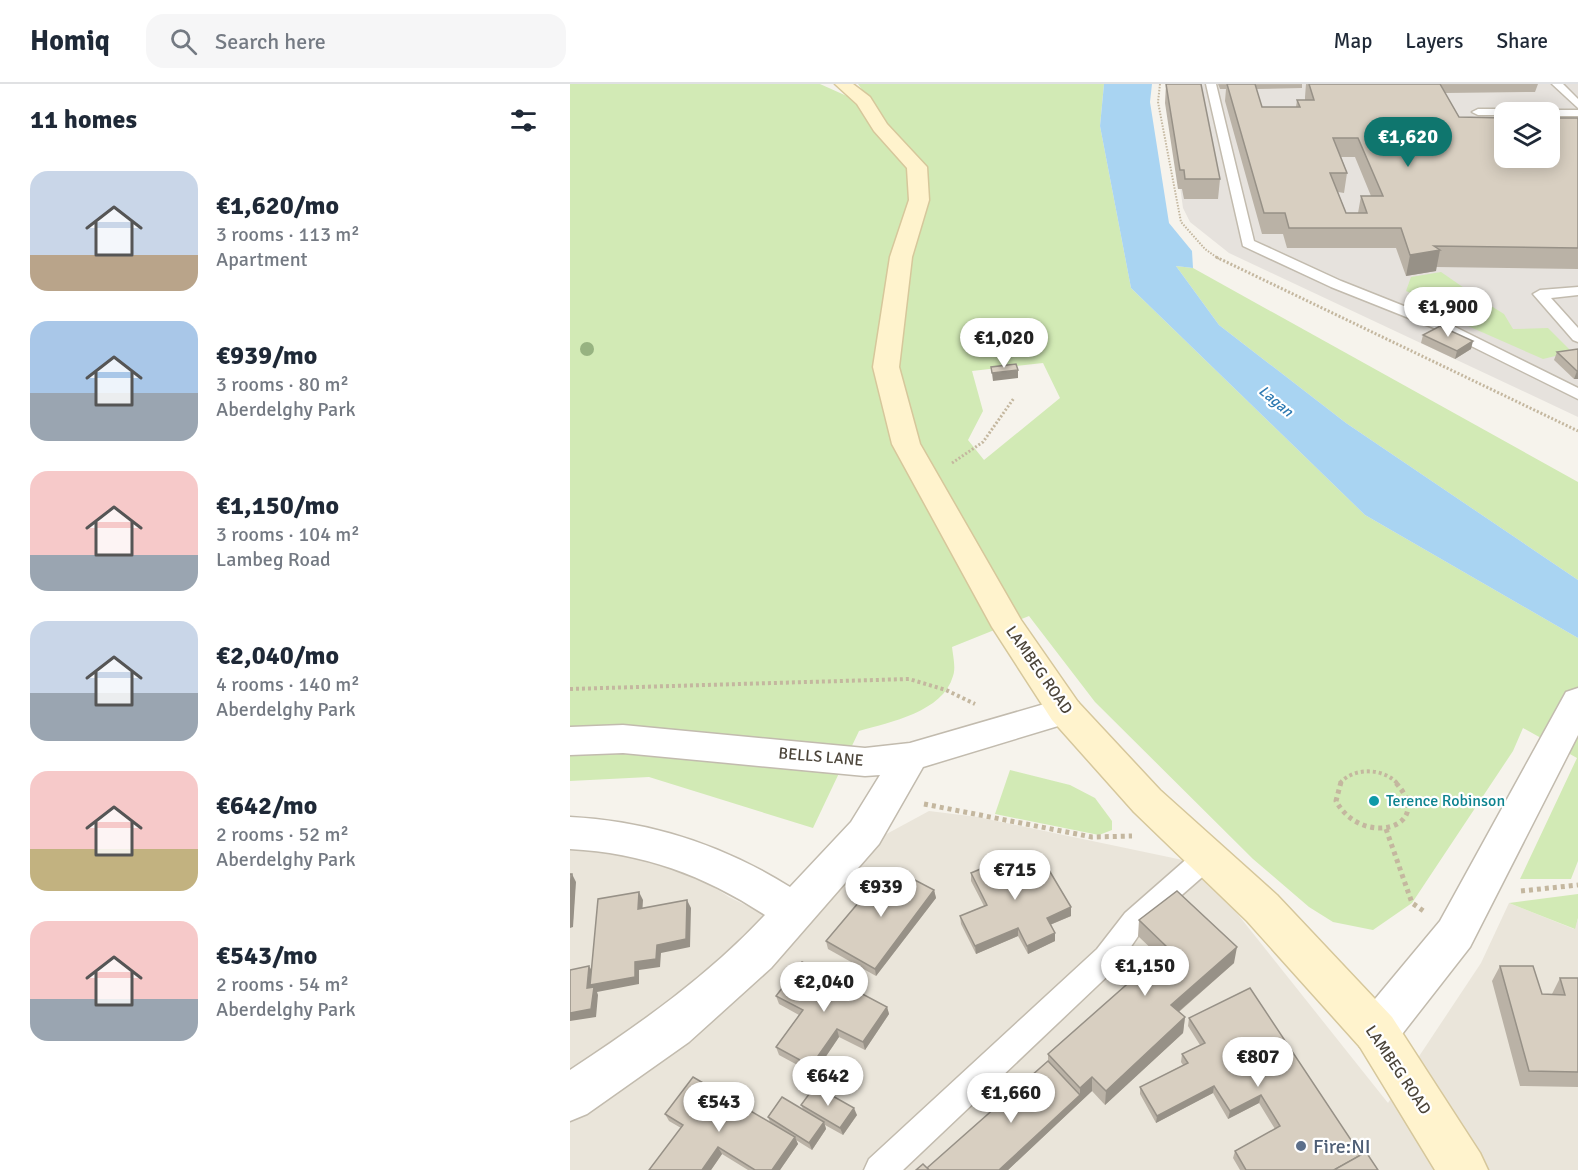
<!DOCTYPE html>
<html lang="en">
<head>
<meta charset="utf-8">
<style>
  :root { --surface:#fff; --page:#f6f6f7; --text:#1f2937; --muted:#747a83; --line:#e0e1e3; --accent:#0f766e }
  body { margin:0; font-family:Signika,sans-serif; background:var(--page); color:var(--text); height:100vh; display:flex; flex-direction:column; font-size:22px; white-space:nowrap }
  * { box-sizing:border-box; margin:0 }
  p { font-size:20px; color:var(--muted) }
  .icon { flex:none; width:33px; height:33px; fill:none; stroke:currentColor; stroke-width:2; stroke-linecap:round; stroke-linejoin:round }
  .map { position:relative; flex:1; overflow:hidden }
  .drawer { display:flex; flex-direction:column; background:var(--surface); width:570px }
  .drawer>* { flex:none }
  .tools { position:absolute; left:924px; top:18px; display:grid; gap:12px }
  .tools a { display:grid; place-items:center; width:66px; height:66px; border-radius:12px; background:var(--surface); box-shadow:0 3px 15px #0003; font-size:30px }
  .price { position:absolute; translate:-50% -51px; padding:0 14px; border-radius:21px; background:#fff; color:#222; font-size:20px; line-height:39px; filter:drop-shadow(0 2px 3px #0008) }
  .price::after { content:''; position:absolute; left:50%; top:36px; width:18px; height:14px; margin-left:-9px; background:inherit; clip-path:polygon(0 0,100% 0,50% 100%) }
  .price.active { background:var(--accent); color:#fff }
  ul { padding:0; list-style:none }
  li { display:flex; align-items:center; gap:18px; height:150px; padding:0 30px }
  li span { display:grid; place-items:center; flex:none; width:168px; height:120px; border-radius:18px; color:#555 }
  li>.icon { margin-inline-start:auto }
  span .icon { width:72px; height:72px; fill:#fffc; stroke-width:1 }
  li b { font-size:26px }
  h2 { display:flex; justify-content:space-between; align-items:center; height:72px; padding:0 30px; font-size:26px }
  header { display:flex; align-items:center; gap:36px; box-sizing:border-box; height:84px; padding:0 30px; background:var(--surface); border-bottom:2px solid var(--line) }
  header strong { font-size:28px }
  nav { display:flex; gap:33px; margin-inline-start:auto; font-size:21px }
  .search { width:420px; height:54px; background:var(--page); display:flex; align-items:center; gap:15px; box-sizing:border-box; padding:0 21px; border-radius:18px; color:var(--muted); font-size:22px }
  main { display:flex; flex:1; min-height:0 }
  .map>svg:first-child { display:block }
</style>
</head>
<body>
<header>
<strong>Homiq</strong>
<div class="search"><svg class="icon" aria-label="search" viewBox="0 0 24 24"><circle cx="10" cy="10" r="6"/><path d="M15 15l6 6"/></svg>Search here</div>
<nav><a>Map</a><a>Layers</a><a>Share</a></nav>
</header>
<main>
<section class="drawer">
<h2>11 homes<svg class="icon" aria-label="filters" viewBox="0 0 24 24"><path d="M4 7h16M4 17h16"/><circle cx="9" cy="7" r="2"/><circle cx="15" cy="17" r="2"/></svg></h2>
<ul>
<li><span style="background:linear-gradient(#c9d6e8 70%,#b9a48a 0)"><svg class="icon" aria-label="home" viewBox="0 0 24 24"><path d="M3 11l9-7 9 7M6 9v11h12V9"/></svg></span><div><b>€1,620/mo</b><p>3 rooms · 113 m²</p><p>Apartment</p></div></li>
<li><span style="background:linear-gradient(#a9c7e8 60%,#9aa5b1 0)"><svg class="icon" aria-label="home" viewBox="0 0 24 24"><path d="M3 11l9-7 9 7M6 9v11h12V9"/></svg></span><div><b>€939/mo</b><p>3 rooms · 80 m²</p><p>Aberdelghy Park</p></div></li>
<li><span style="background:linear-gradient(#f6c9c9 70%,#9aa5b1 0)"><svg class="icon" aria-label="home" viewBox="0 0 24 24"><path d="M3 11l9-7 9 7M6 9v11h12V9"/></svg></span><div><b>€1,150/mo</b><p>3 rooms · 104 m²</p><p>Lambeg Road</p></div></li>
<li><span style="background:linear-gradient(#c9d6e8 60%,#9aa5b1 0)"><svg class="icon" aria-label="home" viewBox="0 0 24 24"><path d="M3 11l9-7 9 7M6 9v11h12V9"/></svg></span><div><b>€2,040/mo</b><p>4 rooms · 140 m²</p><p>Aberdelghy Park</p></div></li>
<li><span style="background:linear-gradient(#f6c9c9 65%,#c2b280 0)"><svg class="icon" aria-label="home" viewBox="0 0 24 24"><path d="M3 11l9-7 9 7M6 9v11h12V9"/></svg></span><div><b>€642/mo</b><p>2 rooms · 52 m²</p><p>Aberdelghy Park</p></div></li>
<li><span style="background:linear-gradient(#f6c9c9 65%,#9aa5b1 0)"><svg class="icon" aria-label="home" viewBox="0 0 24 24"><path d="M3 11l9-7 9 7M6 9v11h12V9"/></svg></span><div><b>€543/mo</b><p>2 rooms · 54 m²</p><p>Aberdelghy Park</p></div></li>
</ul>
</section>
<div class="map">
<svg width="1008" height="1086" viewBox="0 0 1008 1086">
  <rect width="100%" height="100%" fill="#f6f3ec"/>
  <path fill="#eae5da" d="M359,727L408,733L627,779L818,1019L911,879L939,819L1004,845L1008,835V1086H0V765L95,771L159,813L231,848L311,753Z"/>
  <path fill="#e6e2dd" fill-rule="evenodd" d="M596,0H1008V333L659,169L620,138L613,124ZM934,28H980V74H934Z"/>
  <g fill="#d2eab5" fill-rule="evenodd">
    <path d="M0,0H250L288,17L298,14L288,0H534L530,42L561,204L795,431L1008,554V777L1001,795H950L1007,674L953,644L943,667L842,819L803,846L763,838L739,823L683,775L525,618L459,532L382,563C383,572 386,584 383,592C373,628 320,638 289,647L243,744L79,693L0,697ZM473,279L490,314L414,376L398,356L413,327L402,287Z"/>
    <path d="M606,182L623,184L1008,398V496L776,339L649,241Z"/>
    <path d="M871,188L913,217L885,229L836,207L841,193Z"/>
    <path d="M918,220L934,230L943,245L978,244L1002,268L973,275L898,242L904,238L891,232Z"/>
    <path d="M440,686L500,701L525,714L542,737V746L529,751L425,730Z"/>
    <path d="M1008,810V834L1005,845L939,819Z"/>
  </g>
  <path fill="#a9d4f2" d="M534,0H582L580,18L599,139L622,167L623,184L606,182L649,241L776,339L1008,496V554L795,431L561,204L530,42Z"/>
  <g fill="none" stroke-linecap="round" stroke-linejoin="round">
    <g stroke="#c2bbae" stroke-width="3">
      <g id="service">
        <path d="M636,0H646L684,157L771,197L879,240L1008,304V315L869,246L761,203L673,162Z"/>
        <path d="M982,0H993L1008,15V24Z"/>
        <path d="M944,25L950,28H934V31H908L902,28L908,25Z"/>
        <path d="M1008,26V32H980V28H975L980,26Z"/>
        <path d="M1008,203V211L981,214L1008,244V258L1003,256L963,210L970,206Z"/>
        <path d="M637,762L646,765L650,773L646,781L573,845L547,883L333,1086H294L299,1075L527,865L555,829L628,765Z"/>
      </g>
    </g>
    <g stroke="#c2bbae" stroke-width="3">
      <g id="minor">
        <path d="M1008,604V651L900,863L822,963L806,969L790,963L783,948L790,933L870,837L996,608Z"/>
        <path d="M495,614L508,618L513,627L508,636L353,683L309,760L201,884L119,958L17,1030L0,1037V986C70,940 138,892 195,831C134,791 73,769 0,765V733C79,737 153,761 220,803L281,738L310,691L295,692L53,669L0,671V643L53,641L295,664L340,659Z"/>
      </g>
    </g>
    <g stroke="#d6c79b" stroke-width="3">
      <path id="secondary" d="M265,0H283L300,13L317,40L357,83L359,116L342,173L329,283L350,360L451,536L508,618L590,706L707,811L822,933L910,1069L918,1086H865L790,963L677,837L564,728L482,636L422,543L322,360L303,283L320,173L339,116L337,84L304,47L287,20Z"/>
    </g>
    <path stroke="#c4b79f" stroke-width="2" stroke-dasharray="1.5 1.5" stroke-linecap="butt" d="M590,0L588,18L611,138L635,165L649,175"/>
    <g stroke="#c4b79f" stroke-width="3" stroke-dasharray="2 2" stroke-linecap="butt">
      <path d="M646,173L1008,347"/>
      <path d="M382,379L413,358L444,314"/>
    </g>
    <g stroke="#c4b79f" stroke-width="4" stroke-dasharray="3 3" stroke-linecap="butt">
      <path d="M0,605L339,595L376,606L405,620"/>
      <path d="M770,699C784,683 813,684 827,699"/>
    </g>
    <g stroke="#c4b79f" stroke-width="5" stroke-dasharray="4 4" stroke-linecap="butt">
      <path d="M771,698L766,717C792,765 868,743 825,698"/>
      <path d="M354,720L522,753L562,752"/>
      <path d="M816,745L842,819L855,828"/>
      <path d="M951,807L1008,801"/>
    </g>
    <use href="#service" fill="#fff" fill-rule="evenodd"/>
    <use href="#minor" fill="#fff" fill-rule="evenodd"/>
    <use href="#secondary" fill="#fff3cd" fill-rule="evenodd"/>
  </g>
  <circle fill="#97b381" cx="17" cy="265" r="7"/>
  <g fill="#bab2a6" fill-rule="evenodd">
    <path d="M596,0L650,95L648,115H614L612,105H608L595,19Z"/>
    <path d="M648,0H732V4L686,5L692,23H726L727,16H735V13L736,0H968L965,8L875,9L889,33L1008,34V185L866,183V187L836,192L826,164H717L713,150H692L655,17L656,5H650ZM771,73H785L801,112H791L788,129H776L768,108L774,109L777,89Z"/>
    <path d="M853,251L901,265L885,275L851,259Z"/>
    <path d="M1008,265V295H1004L984,276L987,268Z"/>
    <path d="M459,782L501,823V832L480,841L485,857L458,870L448,852L406,870L391,840L390,832L414,822L401,797V789Z"/>
    <path d="M364,806L366,814L306,892L258,865L256,857L293,820Z"/>
    <path d="M569,836L664,879L609,928L615,933L613,949L535,1021L522,1007L438,1086H346L357,1084L478,977V970L589,872L568,852Z"/>
    <path d="M930,882L972,910H982L990,894H1008V1003L950,1002L922,897Z"/>
    <path d="M206,912L317,923L319,930L295,966L269,953L244,990L209,971L206,963L229,931L209,920Z"/>
    <path d="M619,934L791,1071L808,1086H670L663,1074L665,1067L705,1045L689,1019L658,1035L643,1009L586,1039L570,1010V1003L613,981L611,978L612,970L630,961L618,942Z"/>
    <path d="M231,1021L287,1031L273,1051L255,1041L256,1045L242,1066L226,1056L228,1060L210,1086H178L152,1070L141,1086H79L111,1044L99,1037L95,1030L200,1038L198,1033L233,1025Z"/>
  </g>
  <g fill="#979187">
    <path d="M870,166L866,187L836,192L840,171Z"/>
    <path d="M903,257L901,265L885,275L887,267Z"/>
    <path d="M448,286V294L423,297L422,289Z"/>
    <path d="M1007,287H1008V295H1004Z"/>
    <path d="M2,790L6,798L3,843L0,844V816Z"/>
    <path d="M364,806L366,814L306,892L305,885Z"/>
    <path d="M69,808L73,816L72,833L68,825Z"/>
    <path d="M117,816L121,824L120,863L91,869L90,883L69,886V900L27,908L28,911L26,933L0,937V929L17,904L19,882L24,890L65,878L87,861Z"/>
    <path d="M501,823V832L477,842V834Z"/>
    <path d="M448,844V852L406,870L405,862Z"/>
    <path d="M485,849V857L458,870L457,862Z"/>
    <path d="M667,863L664,879L599,936L601,921Z"/>
    <path d="M317,923L319,930L295,966L293,958Z"/>
    <path d="M615,933L613,949L535,1021L536,1007Z"/>
    <path d="M267,945L269,953L244,990L241,982Z"/>
    <path d="M522,993V1007L438,1086H429L510,1011V1004Z"/>
    <path d="M644,1002L643,1009L586,1039L587,1032Z"/>
    <path d="M691,1011L689,1019L658,1035L660,1027Z"/>
    <path d="M284,1024L287,1031L273,1051L270,1044Z"/>
    <path d="M254,1038L256,1045L242,1066L239,1059Z"/>
    <path d="M225,1053L228,1060L210,1086H202Z"/>
    <path d="M148,1063L152,1070L141,1086H132Z"/>
  </g>
  <g fill="#d8cfc1" stroke="#979187" stroke-width="1.5" fill-rule="evenodd">
    <path d="M596,0H631L650,95H615L614,86H610Z"/>
    <path d="M657,0H685L692,23H730L727,16H744L739,0H870L889,33L934,34V74H980V34H1008V164L864,162L870,166L840,171L831,144H719L715,129H694ZM763,54H788L813,112H791L797,129H776L760,89H777Z"/>
    <path d="M870,242L903,257L887,267L853,251Z"/>
    <path d="M1008,265V287H1007L987,268Z"/>
    <path d="M446,280L448,286L422,289L421,283Z"/>
    <path d="M451,768L459,782L473,776L501,823L477,834L485,849L457,862L448,844L405,862L390,832L417,821L401,789Z"/>
    <path d="M322,784L364,806L305,885L256,857L289,818L293,820Z"/>
    <path d="M0,790H2L0,816Z"/>
    <path d="M607,807L667,863L601,921L615,933L536,1007L522,993L510,1004L478,970L598,864L569,836Z"/>
    <path d="M69,808L68,825L117,816L116,855L87,861L86,875L65,878V893L20,901L28,815Z"/>
    <path d="M232,878L317,923L293,958L267,945L241,982L206,963L233,926L206,912Z"/>
    <path d="M19,882L17,904L24,903L21,925L0,929V886Z"/>
    <path d="M930,882H963L972,910L995,911L990,894H1008V988L959,987Z"/>
    <path d="M680,904L791,1071L764,1086H676L665,1067L710,1042L691,1011L660,1027L644,1002L587,1032L570,1003L618,979L612,970L635,959L619,934Z"/>
    <path d="M478,977L510,1011L429,1086H359L357,1084Z"/>
    <path d="M123,993L225,1053L202,1086H185L148,1063L132,1086H79L113,1041L95,1030Z"/>
    <path d="M245,1002L284,1024L270,1044L231,1021Z"/>
    <path d="M212,1013L254,1038L239,1059L198,1033Z"/>
    <path d="M796,1068L808,1086H764Z"/>
    <path d="M353,1080L359,1086H346Z"/>
  </g>
  <circle fill="#0f9aa8" stroke="#fff" stroke-width="2" cx="804" cy="717" r="6"/>
  <circle fill="#5c6f8a" stroke="#fff" stroke-width="2" cx="731" cy="1062" r="6"/>
  <g text-anchor="middle" dominant-baseline="central" stroke-width="4.5" stroke-linejoin="round" paint-order="stroke">
    <g font-size="15" font-style="italic" fill="#2e7ab2" stroke="#fff">
      <text transform="translate(706 317) rotate(40)">Lagan</text>
    </g>
    <g font-size="16" fill="#4b4439" stroke="#fff">
      <text transform="translate(469 586) rotate(55)">LAMBEG ROAD</text>
      <text transform="translate(251 673) rotate(5)">BELLS LANE</text>
      <text transform="translate(828 986) rotate(56)">LAMBEG ROAD</text>
    </g>
    <g font-size="16" fill="#0d838f" stroke="#fff" text-anchor="start">
      <text x="816" y="717">Terence Robinson</text>
    </g>
    <g font-size="20" fill="#4e5e75" stroke="#fff" text-anchor="start">
      <text x="743" y="1062">Fire:NI</text>
    </g>
  </g>
</svg>
<div class="tools">
<a><svg class="icon" aria-label="layers" viewBox="0 0 24 24"><path d="M12 4l9 5-9 5-9-5zM3 14l9 5 9-5"/></svg></a>
</div>
<b class="price active" style="left:838px;top:84px">€1,620</b>
<b class="price" style="left:878px;top:254px">€1,900</b>
<b class="price" style="left:434px;top:285px">€1,020</b>
<b class="price" style="left:445px;top:817px">€715</b>
<b class="price" style="left:311px;top:834px">€939</b>
<b class="price" style="left:575px;top:913px">€1,150</b>
<b class="price" style="left:254px;top:929px">€2,040</b>
<b class="price" style="left:688px;top:1004px">€807</b>
<b class="price" style="left:258px;top:1023px">€642</b>
<b class="price" style="left:441px;top:1040px">€1,660</b>
<b class="price" style="left:149px;top:1049px">€543</b>
</div>
</main>
</body>
</html>
